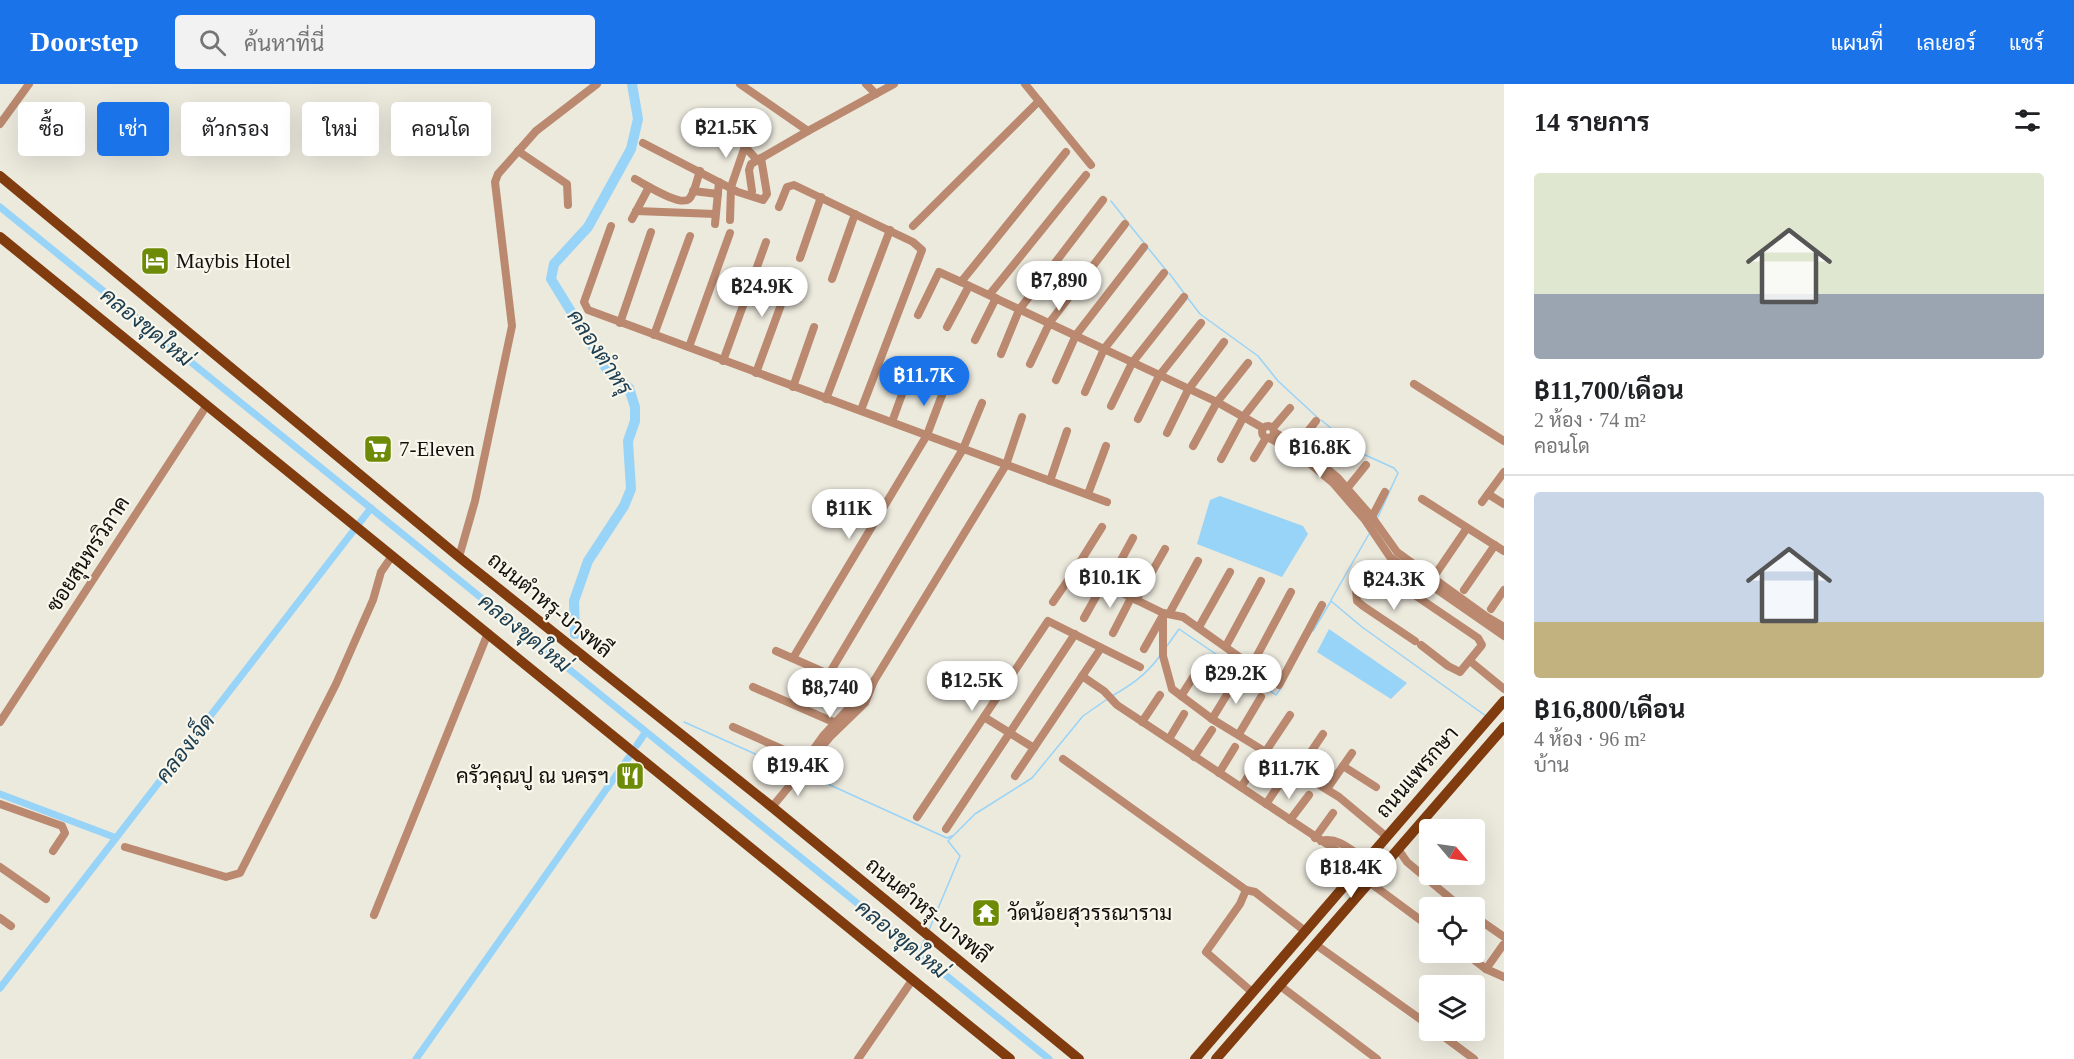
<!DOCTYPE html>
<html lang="th">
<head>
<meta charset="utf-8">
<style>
  :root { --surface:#fff; --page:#f2f2f2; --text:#202124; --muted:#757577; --line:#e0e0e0; --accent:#1a73e8 }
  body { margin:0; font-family:"Times New Roman",Sarabun,serif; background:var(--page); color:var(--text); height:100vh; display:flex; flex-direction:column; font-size:22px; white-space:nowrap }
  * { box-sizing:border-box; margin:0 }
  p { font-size:20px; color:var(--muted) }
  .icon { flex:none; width:33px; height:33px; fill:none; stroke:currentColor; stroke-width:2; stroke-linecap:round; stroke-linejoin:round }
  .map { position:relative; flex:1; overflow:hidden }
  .details { display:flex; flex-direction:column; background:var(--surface); width:570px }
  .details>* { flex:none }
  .hud { position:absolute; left:18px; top:18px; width:570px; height:54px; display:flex; gap:12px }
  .needle { width:39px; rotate:119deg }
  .fabs { position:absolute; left:1419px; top:735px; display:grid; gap:12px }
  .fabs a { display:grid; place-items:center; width:66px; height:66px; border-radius:6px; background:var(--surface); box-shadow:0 6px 24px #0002; font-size:30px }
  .price { position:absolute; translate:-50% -51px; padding:0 14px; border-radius:21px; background:#fff; color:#222; font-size:20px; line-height:39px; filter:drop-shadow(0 2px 3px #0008) }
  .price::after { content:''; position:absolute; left:50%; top:36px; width:18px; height:14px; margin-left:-9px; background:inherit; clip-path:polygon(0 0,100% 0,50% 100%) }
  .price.active { background:var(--accent); color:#fff }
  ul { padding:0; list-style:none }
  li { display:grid; align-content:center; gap:12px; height:318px; padding:0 30px }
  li+li { border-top:2px solid var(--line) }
  li span { display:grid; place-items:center; height:186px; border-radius:6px; color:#555 }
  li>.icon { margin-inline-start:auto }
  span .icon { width:108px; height:108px; fill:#fffc; stroke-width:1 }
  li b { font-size:26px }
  h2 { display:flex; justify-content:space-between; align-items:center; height:72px; padding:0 30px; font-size:26px }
  .pill { padding:0 21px; border-radius:6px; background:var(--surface); box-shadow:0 6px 24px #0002; font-size:21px; line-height:54px }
  .pill.active { background:var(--accent); color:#fff }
  header { display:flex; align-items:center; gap:36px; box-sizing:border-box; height:84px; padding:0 30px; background:var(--accent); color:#fff }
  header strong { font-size:28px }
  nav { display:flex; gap:33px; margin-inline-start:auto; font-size:21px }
  .search { width:420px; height:54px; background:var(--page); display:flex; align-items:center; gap:15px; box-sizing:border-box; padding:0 21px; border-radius:6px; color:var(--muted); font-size:22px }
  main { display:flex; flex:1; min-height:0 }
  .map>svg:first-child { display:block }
</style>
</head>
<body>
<header>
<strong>Doorstep</strong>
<div class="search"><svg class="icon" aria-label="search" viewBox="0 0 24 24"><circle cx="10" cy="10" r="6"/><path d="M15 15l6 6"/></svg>ค้นหาที่นี่</div>
<nav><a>แผนที่</a><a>เลเยอร์</a><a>แชร์</a></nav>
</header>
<main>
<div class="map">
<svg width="1504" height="975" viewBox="0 0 1504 975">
  <rect width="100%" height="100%" fill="#ece9dd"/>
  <g fill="#98d4f8">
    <path d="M1220,412L1303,442L1308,450L1282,493L1197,460L1210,416Z"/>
    <path d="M1329,545L1407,599L1391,615L1317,568Z"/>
  </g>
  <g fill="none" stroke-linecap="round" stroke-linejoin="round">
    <g stroke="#98d4f8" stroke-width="1.5">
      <path d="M1111,117L1126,136"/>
      <path d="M1129,140L1145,160"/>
      <path d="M1148,164L1166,186"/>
      <path d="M1169,189L1184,209"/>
      <path d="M1187,213L1200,230L1258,272L1278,297L1317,333"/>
      <path d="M1321,336L1363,370L1394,384L1398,389L1377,435"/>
      <path d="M1331,516L1369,450"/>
      <path d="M1313,547L1331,517L1362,543L1486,632"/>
      <path d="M1167,562L1179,545L1276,611L1281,604"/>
      <path d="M1112,612C1131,601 1146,591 1159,573"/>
      <path d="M684,638L762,673L797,685"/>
      <path d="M819,696L947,754L952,752"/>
      <path d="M929,846L960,772L948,757L975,730L1032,694L1083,632L1106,616"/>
      <path d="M919,869L924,856"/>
    </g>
    <g stroke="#98d4f8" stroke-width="7">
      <path d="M0,123L1049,975"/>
      <path d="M637,661L645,649"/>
      <path d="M0,710L114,753"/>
      <path d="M0,904L371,424"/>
      <path d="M416,975L629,673"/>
    </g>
    <path stroke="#98d4f8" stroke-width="10" d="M575,550L574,517L588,477L624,422L631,405L628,357L635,337V323L629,304L607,286L551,195L554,180L588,143L631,65L638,35L632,0"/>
    <g stroke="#ba896f" stroke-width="8">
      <path d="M740,0L808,47L894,0"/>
      <path d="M866,0L876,10"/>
      <path d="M1025,0L1091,81"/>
      <path d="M0,40L29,0"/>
      <path d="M643,59L738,108L763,116L767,110L761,74"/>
      <path d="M518,67L567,100L568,121"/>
      <path d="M1066,68L961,198L1217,318L1263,344"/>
      <path d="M635,95C645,100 680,123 689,115C695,109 697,95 700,87"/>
      <path d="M693,107L718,110"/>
      <path d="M752,107L749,86L751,80L808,47"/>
      <path d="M779,123L787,103L794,101L913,158L922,166L861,326"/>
      <path d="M636,127L715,130"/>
      <path d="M632,135L649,103"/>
      <path d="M730,136L731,103L744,65L748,66L757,76"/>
      <path d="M715,140L719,98"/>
      <path d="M611,142L584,218L588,226L1107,418"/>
      <path d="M913,142L1039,17"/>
      <path d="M800,174L821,113"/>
      <path d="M832,195L855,130"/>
      <path d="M990,210L1086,91"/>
      <path d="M918,231L939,188L961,198"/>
      <path d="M620,239L651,148"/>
      <path d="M947,243L969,202"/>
      <path d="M654,251L690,152"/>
      <path d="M975,256L996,214"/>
      <path d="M689,263L730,149"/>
      <path d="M1001,270L1019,226L1103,116"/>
      <path d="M723,277L766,158"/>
      <path d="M1030,280L1050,238L1125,140"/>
      <path d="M756,289L793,188"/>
      <path d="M1056,296L1076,251L1144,163"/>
      <path d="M1414,300L1504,357"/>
      <path d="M793,303L814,243"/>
      <path d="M1085,308L1104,265L1164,189"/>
      <path d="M826,315L890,146"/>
      <path d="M1111,322L1132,279L1184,213"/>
      <path d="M1138,335L1159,292L1201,239"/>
      <path d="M892,338L909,291"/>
      <circle cx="1268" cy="348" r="6"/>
      <path d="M1273,344L1290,324"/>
      <path d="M1274,348L1302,364L1337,393L1372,433L1397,468L1487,533L1504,543"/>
      <path d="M1167,349L1188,306L1224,258"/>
      <path d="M1269,354L1296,368L1333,399L1365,436L1390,473L1504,552"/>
      <path d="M1297,361L1316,337"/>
      <path d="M1193,362L1217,318L1248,279"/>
      <path d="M1254,374L1266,354"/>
      <path d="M1221,375L1244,332L1269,300"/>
      <path d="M1322,385L1341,360"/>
      <path d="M1050,397L1067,347"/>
      <path d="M1345,407L1366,381"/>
      <path d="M1088,410L1106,362"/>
      <path d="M1488,410L1504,420"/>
      <path d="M1422,415L1504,467"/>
      <path d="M1482,418L1504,388"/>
      <path d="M1372,433L1385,408"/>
      <path d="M1102,443L1075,486L1163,529L1183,533L1279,601L1322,521"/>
      <path d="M459,473L475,417L512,242L495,98L498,90L536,47L597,0"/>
      <path d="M1437,488L1467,444"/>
      <path d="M1394,497L1478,554L1482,561L1460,588L1448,582L1421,561"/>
      <path d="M1107,502L1133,454"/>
      <path d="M1356,506L1357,517L1363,522L1415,557"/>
      <path d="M1464,506L1495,461"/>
      <path d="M1136,516L1165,465"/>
      <path d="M1053,518L1075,486"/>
      <path d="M1491,525L1504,506"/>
      <path d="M1163,529V572L1172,605L1212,635L1339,713L1387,753"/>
      <path d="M1169,530L1198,477"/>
      <path d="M1084,534L1103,500"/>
      <path d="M1199,543L1230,488"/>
      <path d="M1113,549L1131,514"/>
      <path d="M1226,562L1261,497"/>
      <path d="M1144,565L1162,533"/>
      <path d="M776,567L869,608"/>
      <path d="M793,574L927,351L945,303"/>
      <path d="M1470,577L1504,605"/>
      <path d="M1252,581L1291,508"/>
      <path d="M829,590L963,365L982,319"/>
      <path d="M1082,592L1104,607L1117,621L1360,782"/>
      <path d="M753,603L838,640"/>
      <path d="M1181,612L1205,575"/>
      <path d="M984,633L1034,664"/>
      <path d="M1212,635L1237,594"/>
      <path d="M0,638L207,321"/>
      <path d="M1142,638L1160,611"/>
      <path d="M733,643L811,678"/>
      <path d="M1239,650L1261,613"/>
      <path d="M1169,655L1184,630"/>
      <path d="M1266,667L1290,631"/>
      <path d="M808,673L823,652L874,597"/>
      <path d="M1194,673L1212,646"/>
      <path d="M1063,675L1246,806L1240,820L1206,868L1252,908"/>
      <path d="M1343,682L1376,703"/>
      <path d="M1298,687L1323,650"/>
      <path d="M1219,689L1235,663"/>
      <path d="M1015,692L1101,564"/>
      <path d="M1241,703L1258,678"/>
      <path d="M1327,705L1352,669"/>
      <path d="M0,720L62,742L65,749L53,767"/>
      <path d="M1266,720L1283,695"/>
      <path d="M772,723L830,653L865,619L874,597L1006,381L1022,333"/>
      <path d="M917,733L1048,537L1140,583"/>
      <path d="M1290,736L1309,711"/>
      <path d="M946,745L1075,550"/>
      <path d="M1315,754L1333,729"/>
      <path d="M1321,757C1338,752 1352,767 1366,776"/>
      <path d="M125,763L226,793L240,789L336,600L373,516L381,488L392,472"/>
      <path d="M1398,765L1407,778L1462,824"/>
      <path d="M0,783L46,815"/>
      <path d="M1369,798L1430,843"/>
      <path d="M1246,806L1255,808L1305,847"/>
      <path d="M374,831L488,549"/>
      <path d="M1474,832L1504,853"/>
      <path d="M0,834L11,842"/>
      <path d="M1315,860L1430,942"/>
      <path d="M1464,868L1486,885L1504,893"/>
      <path d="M1486,885L1503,861"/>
      <path d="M1279,901L1377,975"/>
      <path d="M1435,946L1474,975"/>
      <path d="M858,975L913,895"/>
    </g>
    <g stroke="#803c0f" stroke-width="10">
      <path d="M0,92L459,473L772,723L1079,975"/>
      <path d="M0,153L1010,975"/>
      <path d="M1195,975L1504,617"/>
      <path d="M1216,975L1504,643"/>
    </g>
  </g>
  <defs>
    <g id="hotel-square" transform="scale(1.5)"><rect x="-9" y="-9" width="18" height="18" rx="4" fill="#6e8b07" stroke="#f9f6eb"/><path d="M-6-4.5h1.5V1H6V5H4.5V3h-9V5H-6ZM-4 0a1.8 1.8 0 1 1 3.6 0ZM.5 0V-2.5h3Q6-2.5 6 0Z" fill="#fff"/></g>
    <g id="supermarket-square" transform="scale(1.5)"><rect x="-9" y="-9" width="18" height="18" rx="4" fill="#6e8b07" stroke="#f9f6eb"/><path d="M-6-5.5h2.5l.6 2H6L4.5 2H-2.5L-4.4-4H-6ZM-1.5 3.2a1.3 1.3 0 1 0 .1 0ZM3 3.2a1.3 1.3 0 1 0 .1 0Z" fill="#fff"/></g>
    <g id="restaurant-square" transform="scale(1.5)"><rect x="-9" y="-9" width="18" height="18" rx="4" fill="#6e8b07" stroke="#f9f6eb"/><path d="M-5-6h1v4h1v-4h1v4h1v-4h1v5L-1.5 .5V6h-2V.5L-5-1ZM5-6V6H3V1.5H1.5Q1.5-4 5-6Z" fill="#fff"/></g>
    <g id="temple-square" transform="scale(1.5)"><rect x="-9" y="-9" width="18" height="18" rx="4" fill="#6e8b07" stroke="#f9f6eb"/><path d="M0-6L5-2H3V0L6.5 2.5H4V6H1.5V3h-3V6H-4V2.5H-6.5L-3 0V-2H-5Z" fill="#fff"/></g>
  </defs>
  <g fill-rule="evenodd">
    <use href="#hotel-square" x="155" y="177"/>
    <use href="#supermarket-square" x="378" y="365"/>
    <use href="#restaurant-square" x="630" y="692"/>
    <use href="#temple-square" x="986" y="829"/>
  </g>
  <g text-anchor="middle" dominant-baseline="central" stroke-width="4.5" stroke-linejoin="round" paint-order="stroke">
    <g font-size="21" fill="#100f0b" stroke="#f9f6eb" text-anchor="start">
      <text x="176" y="177">Maybis Hotel</text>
      <text x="399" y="365">7-Eleven</text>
      <text x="609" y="692" text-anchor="end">ครัวคุณปู ณ นครฯ</text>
      <text x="1007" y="829">วัดน้อยสุวรรณาราม</text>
    </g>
    <g font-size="21" fill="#100f0b" stroke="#f9f6eb">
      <text transform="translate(88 470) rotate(-57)">ซอยสุนทรวิภาค</text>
      <text transform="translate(550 521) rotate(39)">ถนนตำหรุ-บางพลี</text>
      <text transform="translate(1417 688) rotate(-49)">ถนนแพรกษา</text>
      <text transform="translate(928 826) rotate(39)">ถนนตำหรุ-บางพลี</text>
    </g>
    <g font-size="22" font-style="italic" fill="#1b3d50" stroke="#f9f6eb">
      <text transform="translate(147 243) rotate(39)">คลองขุดใหม่</text>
      <text transform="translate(600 268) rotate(56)">คลองตำหรุ</text>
      <text transform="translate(525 549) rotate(39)">คลองขุดใหม่</text>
      <text transform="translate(185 664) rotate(-52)">คลองเจ็ด</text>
      <text transform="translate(902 855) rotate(39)">คลองขุดใหม่</text>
    </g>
  </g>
</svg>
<div class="fabs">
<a><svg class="needle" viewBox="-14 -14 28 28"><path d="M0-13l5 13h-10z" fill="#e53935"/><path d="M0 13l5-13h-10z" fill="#757577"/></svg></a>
<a><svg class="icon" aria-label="locate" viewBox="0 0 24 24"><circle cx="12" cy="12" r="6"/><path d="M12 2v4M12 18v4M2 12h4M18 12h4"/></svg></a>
<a><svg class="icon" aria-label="layers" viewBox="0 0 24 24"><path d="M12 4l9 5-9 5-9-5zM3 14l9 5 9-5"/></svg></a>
</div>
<b class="price" style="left:726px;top:75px">฿21.5K</b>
<b class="price" style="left:1059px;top:228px">฿7,890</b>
<b class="price" style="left:762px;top:234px">฿24.9K</b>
<b class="price active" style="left:924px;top:323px">฿11.7K</b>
<b class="price" style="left:1320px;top:395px">฿16.8K</b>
<b class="price" style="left:849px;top:456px">฿11K</b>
<b class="price" style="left:1110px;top:525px">฿10.1K</b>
<b class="price" style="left:1394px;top:527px">฿24.3K</b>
<b class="price" style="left:1236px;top:621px">฿29.2K</b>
<b class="price" style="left:972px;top:628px">฿12.5K</b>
<b class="price" style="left:830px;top:635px">฿8,740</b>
<b class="price" style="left:798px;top:713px">฿19.4K</b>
<b class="price" style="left:1289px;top:716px">฿11.7K</b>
<b class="price" style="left:1351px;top:815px">฿18.4K</b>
<div class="hud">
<a class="pill">ซื้อ</a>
<a class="pill active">เช่า</a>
<a class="pill">ตัวกรอง</a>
<a class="pill">ใหม่</a>
<a class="pill">คอนโด</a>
</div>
</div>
<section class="details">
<h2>14 รายการ<svg class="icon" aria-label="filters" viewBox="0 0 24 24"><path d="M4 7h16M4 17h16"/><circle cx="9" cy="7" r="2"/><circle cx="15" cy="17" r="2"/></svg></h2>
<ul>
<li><span style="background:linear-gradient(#dfe7d0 65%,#9aa5b1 0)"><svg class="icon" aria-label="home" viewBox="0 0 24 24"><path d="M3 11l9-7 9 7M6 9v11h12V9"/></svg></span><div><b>฿11,700/เดือน</b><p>2 ห้อง · 74 m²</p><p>คอนโด</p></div></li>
<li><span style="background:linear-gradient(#c9d6e8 70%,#c2b280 0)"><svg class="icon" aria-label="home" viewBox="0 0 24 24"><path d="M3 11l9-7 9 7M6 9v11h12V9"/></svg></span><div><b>฿16,800/เดือน</b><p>4 ห้อง · 96 m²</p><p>บ้าน</p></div></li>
</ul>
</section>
</main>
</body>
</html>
